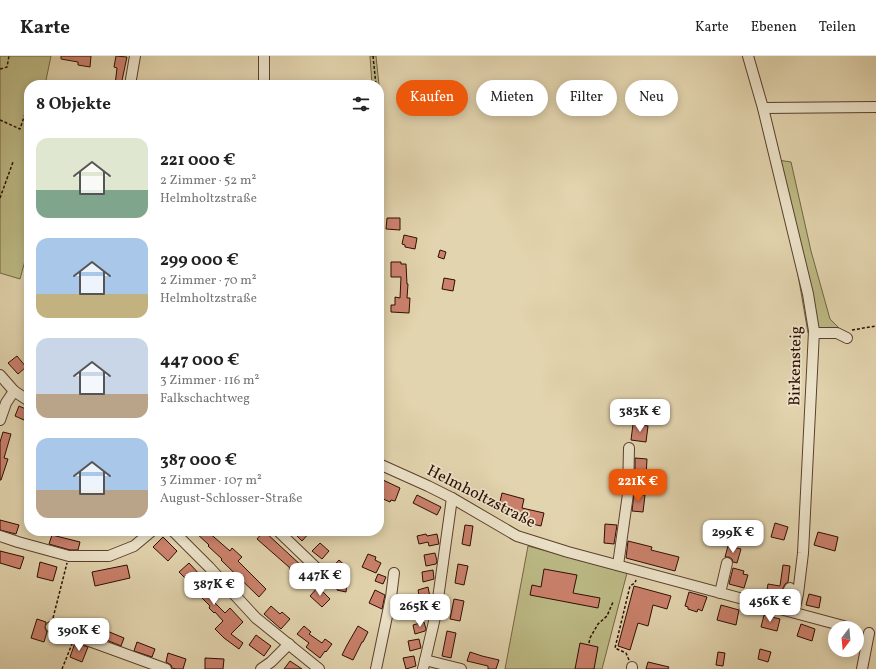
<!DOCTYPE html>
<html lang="de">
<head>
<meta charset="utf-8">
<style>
  :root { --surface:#fff; --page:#f2f2f2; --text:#222; --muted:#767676; --line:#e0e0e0; --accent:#ea580c }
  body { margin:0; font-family:Vollkorn,serif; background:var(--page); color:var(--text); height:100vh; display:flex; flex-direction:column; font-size:15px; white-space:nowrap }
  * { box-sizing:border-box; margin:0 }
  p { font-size:13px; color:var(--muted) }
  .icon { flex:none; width:22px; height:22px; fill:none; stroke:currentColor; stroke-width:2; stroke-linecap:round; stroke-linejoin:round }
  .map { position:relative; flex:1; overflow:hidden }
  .sheet { position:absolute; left:24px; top:24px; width:360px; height:456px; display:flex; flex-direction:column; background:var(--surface); border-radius:16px; box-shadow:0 2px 10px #0003 }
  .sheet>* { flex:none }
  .banner { position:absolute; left:396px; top:24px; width:380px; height:36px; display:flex; gap:8px }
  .needle { width:26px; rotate:196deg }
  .controls { position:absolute; left:828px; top:565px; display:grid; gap:8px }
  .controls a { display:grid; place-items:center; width:36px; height:36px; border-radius:50%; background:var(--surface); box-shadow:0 2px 10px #0003; font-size:20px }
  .price { position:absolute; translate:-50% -34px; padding:0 9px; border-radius:8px; background:#fff; color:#222; font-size:13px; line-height:26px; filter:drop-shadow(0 1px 2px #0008) }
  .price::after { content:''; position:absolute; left:50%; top:24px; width:12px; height:9px; margin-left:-6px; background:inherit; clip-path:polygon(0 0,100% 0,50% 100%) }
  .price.selected { background:var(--accent); color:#fff }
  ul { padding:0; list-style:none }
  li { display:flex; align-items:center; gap:12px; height:100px; padding:0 12px }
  li span { display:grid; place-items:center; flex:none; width:112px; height:80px; border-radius:12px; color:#555 }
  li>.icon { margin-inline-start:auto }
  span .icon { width:48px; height:48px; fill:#fffc; stroke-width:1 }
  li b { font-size:17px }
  h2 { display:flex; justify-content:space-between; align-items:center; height:48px; padding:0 12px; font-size:17px }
  .tag { padding:0 14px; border-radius:18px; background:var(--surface); box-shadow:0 2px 10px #0003; font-size:14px; line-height:36px }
  .tag.selected { background:var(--accent); color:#fff }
  header { display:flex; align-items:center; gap:24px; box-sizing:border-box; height:56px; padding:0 20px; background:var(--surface); border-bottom:1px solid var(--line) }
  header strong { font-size:19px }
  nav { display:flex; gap:22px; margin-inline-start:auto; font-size:14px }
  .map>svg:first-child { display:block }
</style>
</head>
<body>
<header>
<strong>Karte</strong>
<nav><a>Karte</a><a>Ebenen</a><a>Teilen</a></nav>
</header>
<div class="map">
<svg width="876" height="613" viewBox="0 0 876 613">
  <rect width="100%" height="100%" fill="#e2d4ae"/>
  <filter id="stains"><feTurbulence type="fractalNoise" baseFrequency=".005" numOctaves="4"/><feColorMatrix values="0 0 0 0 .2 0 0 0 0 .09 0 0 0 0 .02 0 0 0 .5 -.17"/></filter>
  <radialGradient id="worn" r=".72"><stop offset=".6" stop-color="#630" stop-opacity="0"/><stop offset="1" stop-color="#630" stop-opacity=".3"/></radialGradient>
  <g fill="#bcba85" stroke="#756444">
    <path d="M0,0H51L45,29H29V190L20,223L0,217Z"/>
    <path d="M370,0H376L379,29H372Z"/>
    <path d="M379,49L381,146H379Z"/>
    <path d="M771,103L791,106L811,195L830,263L839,272L808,277L791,178Z"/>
    <path d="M528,490L627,517L602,613H505Z"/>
  </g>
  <g fill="#cb816c" stroke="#2e0d02">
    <path d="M61,0H91L90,11L78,9V6L61,3Z"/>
    <path d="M116,0L127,1L121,29H115L117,12L114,11Z"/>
    <path d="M387,162H400V174L386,173Z"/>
    <path d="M404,179L417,182L415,193L405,191V189L402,188Z"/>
    <path d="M440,194L446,196L444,203L438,201Z"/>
    <path d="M391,206H401V208H406L407,228H408L407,242H410L409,257L391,256V249H395V241L400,242L401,221H391Z"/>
    <path d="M444,222L455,224L453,235L442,233Z"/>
    <path d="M17,300L26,311L18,318L8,307Z"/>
    <path d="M19,350L28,354L24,364L15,360Z"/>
    <path d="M633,368L648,370L646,386L631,384Z"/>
    <path d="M3,376L11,378L4,402L8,403L1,424H0V386Z"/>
    <path d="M635,402L647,403L646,421H635Z"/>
    <path d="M383,424L400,432L395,445L391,444L390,446L381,442L382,440L379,439V433Z"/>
    <path d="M502,437L524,443L522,452L544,457L541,470L528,467L529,465L523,464L524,458L503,454V451L499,450Z"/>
    <path d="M634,438L645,439L643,456L632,455Z"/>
    <path d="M417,439L441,451L437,459L413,447Z"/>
    <path d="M0,464L19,469L16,478L0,474Z"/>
    <path d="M775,467L788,471L784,484L771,481Z"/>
    <path d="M605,468L617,469L614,488L604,487Z"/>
    <path d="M465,469L473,470L470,490L462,488Z"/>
    <path d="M194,475H207L230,495L232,492L242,501L238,505L266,533L259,541L221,504L222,503L208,490L209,489Z"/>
    <path d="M264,475L304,512L297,520L289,513L290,512L257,483Z"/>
    <path d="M292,475H311L302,485Z"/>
    <path d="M818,476L838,481L835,495L814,489Z"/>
    <path d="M426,478L427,480L437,478L439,488L429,490L428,486L419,488L417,480Z"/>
    <path d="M52,479L80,486L78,494H70L49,488Z"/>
    <path d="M163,481L177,495L168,505L153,491Z"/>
    <path d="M628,485L652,491L651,494L679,501L675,515L626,502Z"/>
    <path d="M320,487L329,495L322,503L312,495Z"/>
    <path d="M728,490L741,493L737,507L733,506L732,503L729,501H725Z"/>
    <path d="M0,495L24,501L20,513L0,507Z"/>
    <path d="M435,497L437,505L436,508L426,510L424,499Z"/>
    <path d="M368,498L376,501L375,504L381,507L376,517L362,511Z"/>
    <path d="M339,504L350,514L340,525L347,526L346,536L337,534L339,520L331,513Z"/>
    <path d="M40,506L57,511L53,525L37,521Z"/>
    <path d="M189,507L202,521L201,522L219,541L214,546L225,557L230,552L243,566L231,578L243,587L239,593L224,582L215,573L223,565L215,556L214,557L209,552L210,550L196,536L198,535L179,516Z"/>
    <path d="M458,508L468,510L464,529L455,527Z"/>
    <path d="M127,509L130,522L95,530L92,516Z"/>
    <path d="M783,509L790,510L788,526L785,528L782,534L777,536L767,534L768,528L780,530Z"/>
    <path d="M733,512L744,515L743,518L748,519L744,532L729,528Z"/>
    <path d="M544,513L577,519L573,537L600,542L598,552L530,539L532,529L541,531Z"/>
    <path d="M433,514L434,523L423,526L422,516Z"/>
    <path d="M378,518L386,521L383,528L375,525Z"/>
    <path d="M634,530L671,540L667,553L653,549L648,570L638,567L630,594L618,590Z"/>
    <path d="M318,531L330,543L322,551L310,540Z"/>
    <path d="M428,531L430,541L420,544L418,534Z"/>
    <path d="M375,534L385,539L382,553L369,547Z"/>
    <path d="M689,536L707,541L702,555L698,553L697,556L688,553V551L685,550Z"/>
    <path d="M809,538L821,541L819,552L806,549Z"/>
    <path d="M454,543L464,545L460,565L450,563Z"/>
    <path d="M426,548L429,559L418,562L416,551Z"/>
    <path d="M721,549L739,554L736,569L717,564Z"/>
    <path d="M271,550L280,558L282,556L290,563L281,573L264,558Z"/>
    <path d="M764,559L780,563L777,575L761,571Z"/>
    <path d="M37,563L46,566L45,572L47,576L44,586L31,582Z"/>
    <path d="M424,566L426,573L425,575L415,578L413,569Z"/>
    <path d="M801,568L815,573L812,585L797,580Z"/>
    <path d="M304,570L311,576L309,578L322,587L325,583L332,588L326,596L325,595L320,602L306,591L309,587L297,578Z"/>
    <path d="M358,570L368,576L363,586H362L353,604L342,599L347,589Z"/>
    <path d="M107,575L124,582L121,590L104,583Z"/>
    <path d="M447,575L456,577L451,602L442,600Z"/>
    <path d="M256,579L271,590L264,600L249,589Z"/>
    <path d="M419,583L421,592L410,595L408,585Z"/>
    <path d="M137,586L155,593L152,601L134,595Z"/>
    <path d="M75,587L88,591L82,606L70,601Z"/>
    <path d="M580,587L598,591L594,613H575Z"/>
    <path d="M760,593L771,596L768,606L758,603Z"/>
    <path d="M470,596L482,600L499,604L496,613H488V610L467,605Z"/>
    <path d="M718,596L725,597L723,610L716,609Z"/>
    <path d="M168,597L186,603L183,613H176L172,612L171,609L166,606Z"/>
    <path d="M414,600L416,610L406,613L403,602Z"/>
    <path d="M205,602L224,603L223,613H205Z"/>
    <path d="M290,605L302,613H284Z"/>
    <path d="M648,606L669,611L668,613H646Z"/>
  </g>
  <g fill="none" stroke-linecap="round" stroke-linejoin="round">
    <g stroke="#5b3f2d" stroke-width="12">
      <g id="minor">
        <path d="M264,0V26"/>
        <path d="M748,0L763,52L808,238L814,275L803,497L798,538L794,556"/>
        <path d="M130,29L135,0"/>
        <path d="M763,52L876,51"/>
        <path d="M814,277H837L847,282"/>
        <path d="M0,319L14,335L29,345"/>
        <path d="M0,364L6,347L14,335"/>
        <path d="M379,408L428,430L452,442L517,480L568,496L851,572"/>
        <path d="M173,475L209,511L256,562L319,613"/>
        <path d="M278,475L329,524"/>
        <path d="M0,480L18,486L69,500H109L134,490L152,475"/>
        <path d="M618,509L628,438L629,392"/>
        <path d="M720,537L727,507"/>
        <path d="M777,552L780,541L786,539L790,532"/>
        <path d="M51,571L166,613"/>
        <path d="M425,604L461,613"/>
        <path d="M261,613L271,606L289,588"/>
        <path d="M376,613L391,541L394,517"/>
        <path d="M423,613L436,557L452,442"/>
        <path d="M632,613V611"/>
        <path d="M862,613L869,577"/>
      </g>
    </g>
    <g stroke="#2e0d02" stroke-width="1.5" stroke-dasharray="3 2" stroke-linecap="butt">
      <path d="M373,0L376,29"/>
      <path d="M0,13L7,11L9,0"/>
      <path d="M0,64L20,73L29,46"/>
      <path d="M0,142L13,106"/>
      <path d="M852,274L876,270"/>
      <path d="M53,562L67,507"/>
      <path d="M589,587L590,582L598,568L607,560L613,546"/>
      <path d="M629,604L626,597L615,592L630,530L635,527L636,524"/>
      <path d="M62,613L72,588"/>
    </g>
    <use href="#minor" stroke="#ece3ca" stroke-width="10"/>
  </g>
  <g text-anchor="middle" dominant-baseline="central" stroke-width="3.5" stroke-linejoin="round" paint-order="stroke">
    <g font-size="16" fill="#2e0d02" stroke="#ece3ca">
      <text transform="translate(796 310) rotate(-89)">Birkensteig</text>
      <text transform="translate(481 441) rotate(27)">Helmholtzstraße</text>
    </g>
  </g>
  <rect width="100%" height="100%" filter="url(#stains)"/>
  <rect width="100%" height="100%" fill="url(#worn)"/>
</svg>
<div class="controls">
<a><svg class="needle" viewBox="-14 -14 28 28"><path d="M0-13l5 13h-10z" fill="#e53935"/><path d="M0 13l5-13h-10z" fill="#767676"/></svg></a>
</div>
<b class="price" style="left:640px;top:377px">383K €</b>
<b class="price selected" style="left:638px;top:447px">221K €</b>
<b class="price" style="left:733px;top:498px">299K €</b>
<b class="price" style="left:320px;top:541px">447K €</b>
<b class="price" style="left:214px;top:550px">387K €</b>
<b class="price" style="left:770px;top:567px">456K €</b>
<b class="price" style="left:420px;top:572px">265K €</b>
<b class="price" style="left:79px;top:596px">390K €</b>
<div class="banner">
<a class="tag selected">Kaufen</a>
<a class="tag">Mieten</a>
<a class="tag">Filter</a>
<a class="tag">Neu</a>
</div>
<section class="sheet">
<h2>8 Objekte<svg class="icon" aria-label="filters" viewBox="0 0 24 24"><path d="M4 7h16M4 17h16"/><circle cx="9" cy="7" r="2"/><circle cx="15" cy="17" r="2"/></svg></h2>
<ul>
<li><span style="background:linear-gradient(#dfe7d0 65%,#7fa58c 0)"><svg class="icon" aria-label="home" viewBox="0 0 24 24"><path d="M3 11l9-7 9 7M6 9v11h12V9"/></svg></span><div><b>221 000 €</b><p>2 Zimmer · 52 m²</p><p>Helmholtzstraße</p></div></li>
<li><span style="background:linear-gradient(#a9c7e8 70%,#c2b280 0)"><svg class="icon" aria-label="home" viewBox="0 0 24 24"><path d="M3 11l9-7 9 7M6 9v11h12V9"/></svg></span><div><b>299 000 €</b><p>2 Zimmer · 70 m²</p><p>Helmholtzstraße</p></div></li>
<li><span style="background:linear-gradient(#c9d6e8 70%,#b9a48a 0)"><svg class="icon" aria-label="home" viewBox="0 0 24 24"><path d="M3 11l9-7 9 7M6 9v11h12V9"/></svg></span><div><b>447 000 €</b><p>3 Zimmer · 116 m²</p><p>Falkschachtweg</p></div></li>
<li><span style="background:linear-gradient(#a9c7e8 65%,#b9a48a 0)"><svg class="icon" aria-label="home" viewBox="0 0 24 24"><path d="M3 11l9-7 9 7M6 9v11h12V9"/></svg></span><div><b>387 000 €</b><p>3 Zimmer · 107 m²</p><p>August-Schlosser-Straße</p></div></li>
</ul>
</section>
</div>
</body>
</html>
